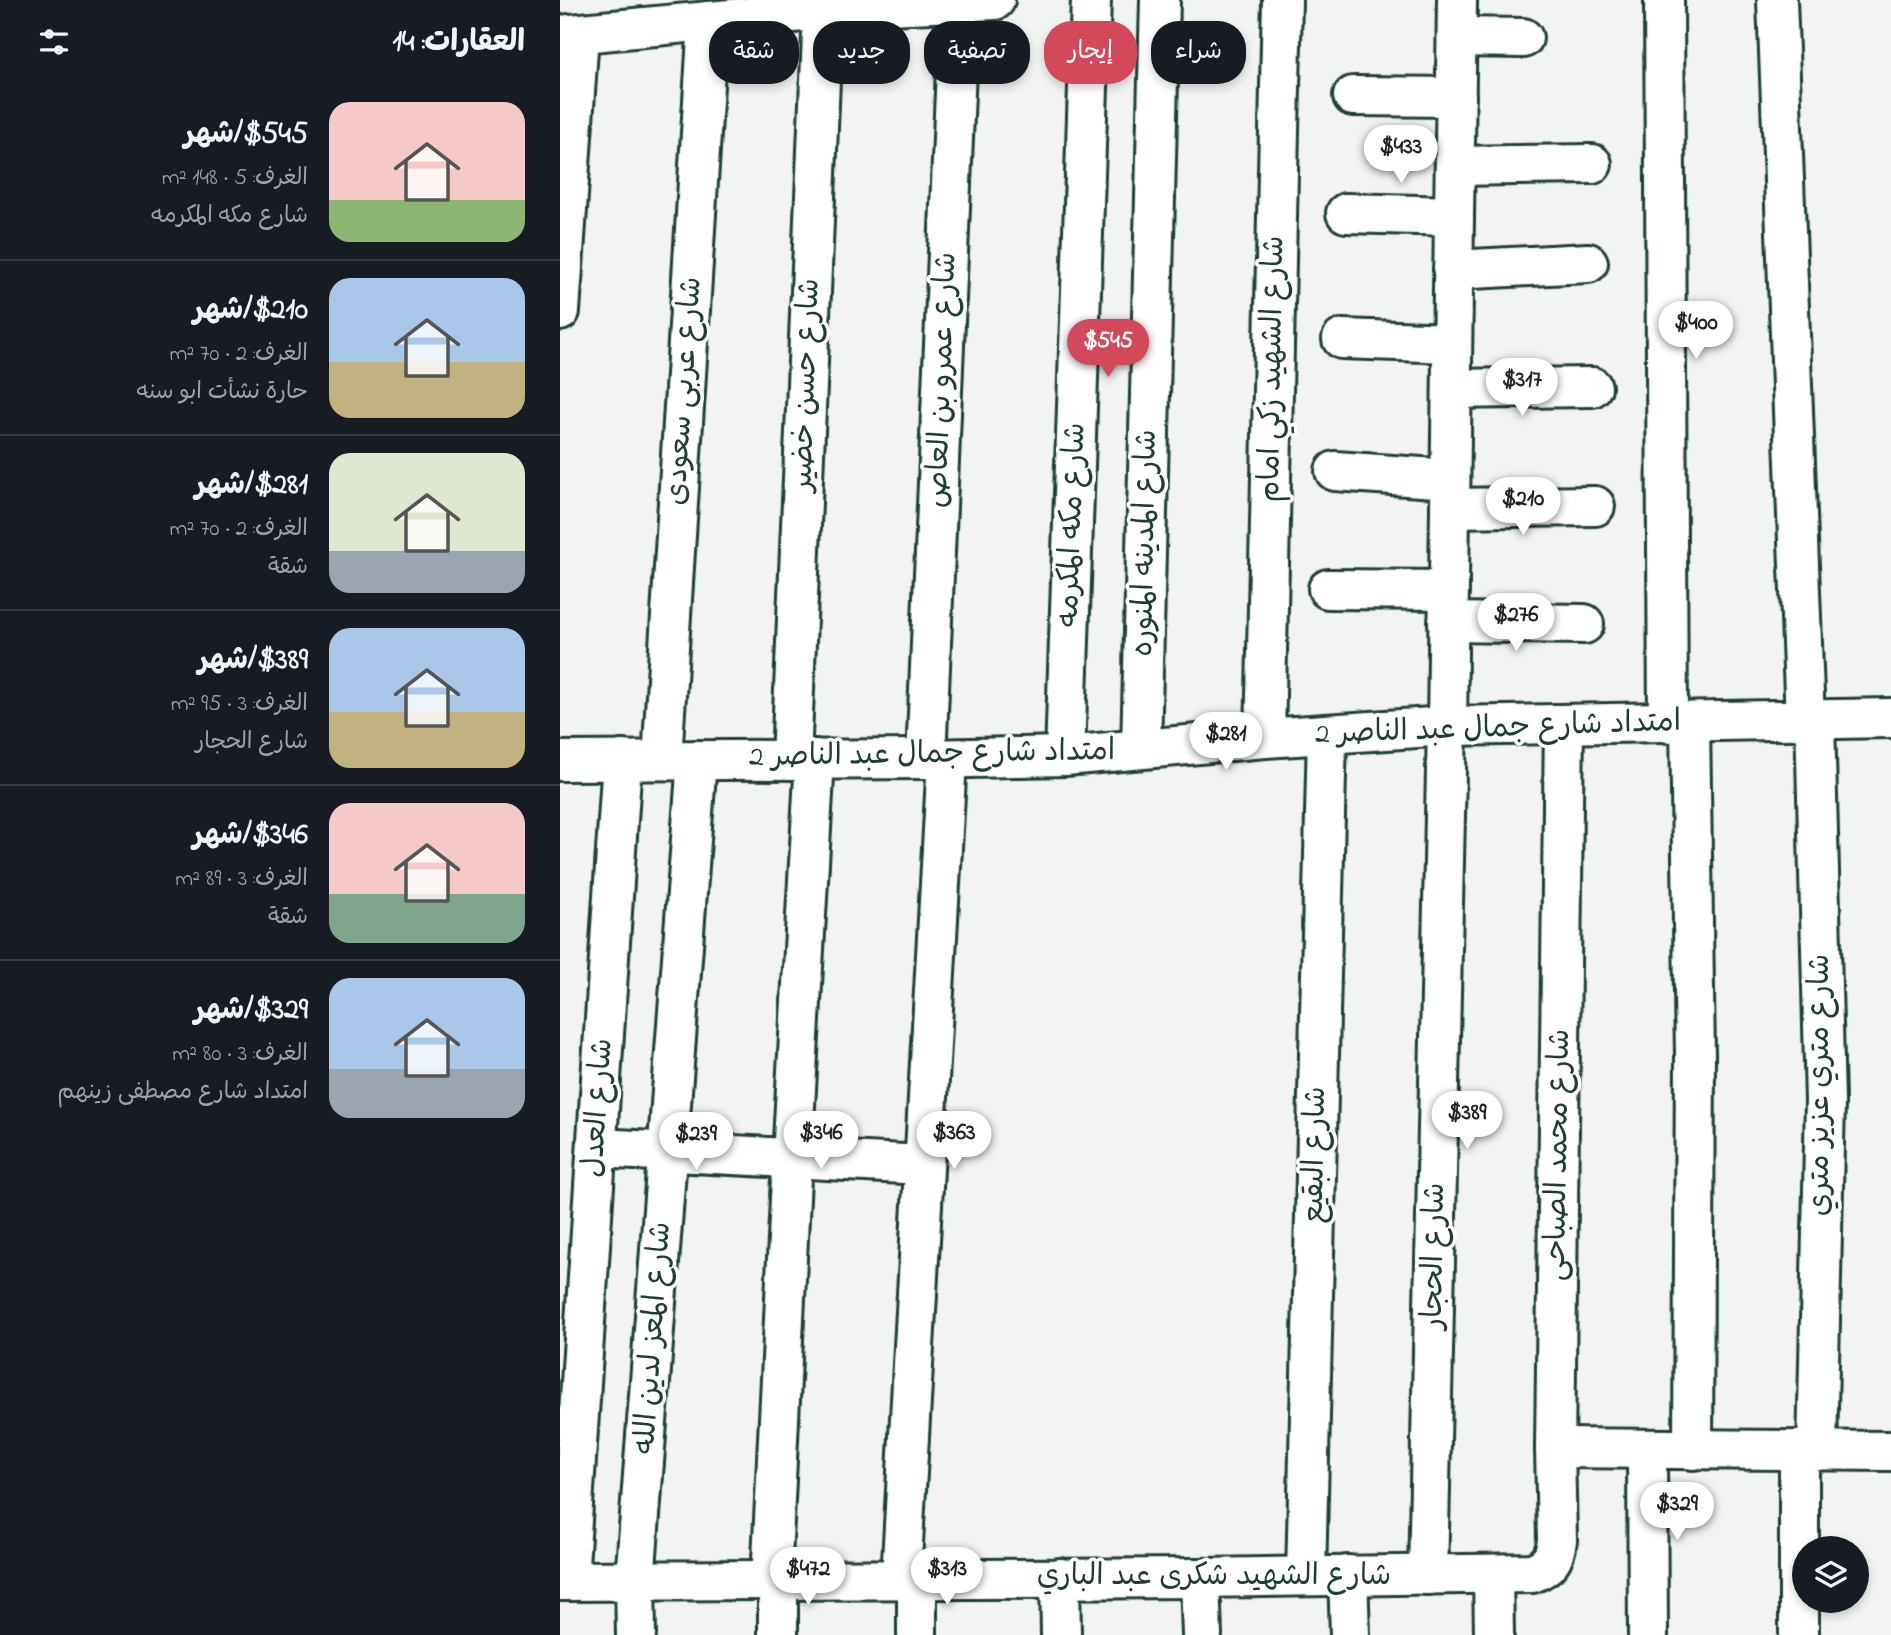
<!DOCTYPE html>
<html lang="ar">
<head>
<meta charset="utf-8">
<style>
  :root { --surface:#171b24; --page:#20242c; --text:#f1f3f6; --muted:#9ea1a6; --line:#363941; --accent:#d1495b }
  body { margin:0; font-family:"Indie Flower","Playpen Sans Arabic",sans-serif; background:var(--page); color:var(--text); direction:rtl; height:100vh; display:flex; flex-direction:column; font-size:26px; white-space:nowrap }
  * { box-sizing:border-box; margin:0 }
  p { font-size:23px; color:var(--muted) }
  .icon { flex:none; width:38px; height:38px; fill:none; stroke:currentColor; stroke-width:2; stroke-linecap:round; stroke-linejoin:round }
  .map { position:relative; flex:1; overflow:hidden; direction:ltr }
  .panel { display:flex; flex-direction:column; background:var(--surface); width:560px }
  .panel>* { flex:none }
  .banner { position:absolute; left:21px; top:21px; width:665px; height:63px; direction:rtl; display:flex; gap:14px }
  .buttons { position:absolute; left:1232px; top:1536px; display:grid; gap:14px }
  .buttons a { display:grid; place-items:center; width:77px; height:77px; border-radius:50%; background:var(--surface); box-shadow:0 4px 10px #0003; font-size:35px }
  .price { position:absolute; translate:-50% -60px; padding:0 16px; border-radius:24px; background:#fff; color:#222; font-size:23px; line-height:46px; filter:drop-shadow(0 2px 4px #0008) }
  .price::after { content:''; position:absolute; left:50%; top:42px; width:21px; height:16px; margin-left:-10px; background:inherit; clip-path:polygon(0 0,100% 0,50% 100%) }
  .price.selected { background:var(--accent); color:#fff }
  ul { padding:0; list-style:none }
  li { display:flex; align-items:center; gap:21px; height:175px; padding:0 35px }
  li+li { border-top:2px solid var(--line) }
  li span { display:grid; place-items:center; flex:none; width:196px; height:140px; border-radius:21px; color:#555 }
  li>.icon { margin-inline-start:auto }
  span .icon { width:84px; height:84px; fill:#fffc; stroke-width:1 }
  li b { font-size:30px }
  h2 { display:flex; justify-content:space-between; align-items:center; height:84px; padding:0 35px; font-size:30px }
  .tag { padding:0 24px; border-radius:28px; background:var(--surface); box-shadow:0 4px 10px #0003; font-size:24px; line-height:63px }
  .tag.selected { background:var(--accent); color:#fff }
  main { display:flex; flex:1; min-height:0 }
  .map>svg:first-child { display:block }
</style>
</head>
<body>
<main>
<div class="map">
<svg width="1331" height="1635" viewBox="0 0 1331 1635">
  <rect width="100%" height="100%" fill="#f2f3f3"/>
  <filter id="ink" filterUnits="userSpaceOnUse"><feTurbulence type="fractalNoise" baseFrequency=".0143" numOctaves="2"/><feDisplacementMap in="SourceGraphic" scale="14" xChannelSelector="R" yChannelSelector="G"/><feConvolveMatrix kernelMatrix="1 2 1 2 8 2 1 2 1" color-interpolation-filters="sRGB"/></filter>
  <g filter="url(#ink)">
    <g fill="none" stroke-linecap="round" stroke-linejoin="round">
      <g stroke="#1f3d34" stroke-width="44">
        <g id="minor">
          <path d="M1104,0L1108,723"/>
          <path d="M1217,0L1245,720"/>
          <path d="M0,35L307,6L435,0"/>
          <path d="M897,37L963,38"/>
          <path d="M793,96L896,97"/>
          <path d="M895,166L1032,164"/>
          <path d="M786,213L894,216"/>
          <path d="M893,270L1028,263"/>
          <path d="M0,311L19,34"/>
          <path d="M782,339L892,343"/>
          <path d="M892,389L1032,387"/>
          <path d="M775,471L890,479"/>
          <path d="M890,508L1035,506"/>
          <path d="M768,589L889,590"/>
          <path d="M888,622L1024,624"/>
          <path d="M1255,719L1265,1101L1257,1451"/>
          <path d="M1130,722L1135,1056L1133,1450"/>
          <path d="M705,738L722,0"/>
          <path d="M581,749L600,0"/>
          <path d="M505,756L531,0"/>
          <path d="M366,759L399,0"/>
          <path d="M102,760L148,21"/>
          <path d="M231,760L263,10"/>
          <path d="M0,761L366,759L505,756L705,738L887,726L1331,718"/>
          <path d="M37,1148L364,1165"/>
          <path d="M995,1448L1331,1451"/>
          <path d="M1087,1449L1088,1635"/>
          <path d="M933,1574L934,1635"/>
          <path d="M788,1575L790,1635"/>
          <path d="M868,1575L887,726L897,0"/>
          <path d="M746,1576L767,734"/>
          <path d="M500,1578L501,1635"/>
          <path d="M640,1578L642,1635"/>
          <path d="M341,1579L387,759"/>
          <path d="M357,1579V1635"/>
          <path d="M211,1580L232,1158L255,759"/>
          <path d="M218,1580V1635"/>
          <path d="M0,1581L640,1578L972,1573C989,1567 995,1558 997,1540L995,1448L1004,725"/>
          <path d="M8,1581L62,760"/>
          <path d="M76,1635L75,1581L137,760"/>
          <path d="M1239,1635V1450"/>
        </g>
      </g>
      <use href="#minor" stroke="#fff" stroke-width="38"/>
    </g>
  </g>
  <g text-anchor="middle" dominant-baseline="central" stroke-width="7" stroke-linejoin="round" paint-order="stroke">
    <g font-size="30" fill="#1f3d34" stroke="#fff">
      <text transform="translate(713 369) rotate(-89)">شارع الشهيد زكي امام</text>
      <text transform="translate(383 380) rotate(-88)">شارع عمرو بن العاص</text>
      <text transform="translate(247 385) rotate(-88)">شارع حسن خضير</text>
      <text transform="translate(125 391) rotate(-86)">شارع عربى سعودى</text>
      <text transform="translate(513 525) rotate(-88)">شارع مكه المكرمه</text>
      <text transform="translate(586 543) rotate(-89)">شارع المدينه المنوره</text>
      <text transform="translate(938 729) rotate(-2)">امتداد شارع جمال عبد الناصر 2</text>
      <text transform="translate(372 755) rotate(-1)">امتداد شارع جمال عبد الناصر 2</text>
      <text transform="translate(1261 1085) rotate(-90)">شارع متري عزيز متري</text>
      <text transform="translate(39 1108) rotate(-86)">شارع العدل</text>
      <text transform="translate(756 1155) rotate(-89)">شارع البقيع</text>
      <text transform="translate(999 1155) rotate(-89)">شارع محمد الصباحى</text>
      <text transform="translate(875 1256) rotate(-89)">شارع الحجار</text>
      <text transform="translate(94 1338) rotate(-86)">شارع المعز لدين الله</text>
      <text x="654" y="1577">شارع الشهيد شكرى عبد الباري</text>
    </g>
  </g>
</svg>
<div class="buttons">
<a><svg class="icon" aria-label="layers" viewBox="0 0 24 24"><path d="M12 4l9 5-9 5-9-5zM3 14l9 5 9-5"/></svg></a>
</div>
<b class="price" style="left:841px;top:185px">$433</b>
<b class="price" style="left:1136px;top:361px">$400</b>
<b class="price selected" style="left:548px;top:379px">$545</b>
<b class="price" style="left:962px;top:418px">$317</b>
<b class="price" style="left:963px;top:537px">$210</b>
<b class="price" style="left:956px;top:653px">$276</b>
<b class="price" style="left:666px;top:772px">$281</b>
<b class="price" style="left:907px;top:1151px">$389</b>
<b class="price" style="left:261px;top:1171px">$346</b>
<b class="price" style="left:394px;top:1171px">$363</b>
<b class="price" style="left:136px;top:1172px">$239</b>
<b class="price" style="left:1117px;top:1542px">$329</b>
<b class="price" style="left:248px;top:1607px">$472</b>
<b class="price" style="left:387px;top:1607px">$313</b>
<div class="banner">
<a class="tag">شراء</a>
<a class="tag selected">إيجار</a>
<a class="tag">تصفية</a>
<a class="tag">جديد</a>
<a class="tag">شقة</a>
</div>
</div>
<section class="panel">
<h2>العقارات: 14<svg class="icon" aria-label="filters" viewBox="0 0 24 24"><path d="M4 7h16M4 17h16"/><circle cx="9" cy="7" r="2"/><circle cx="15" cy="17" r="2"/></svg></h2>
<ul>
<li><span style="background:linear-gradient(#f6c9c9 70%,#8fb573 0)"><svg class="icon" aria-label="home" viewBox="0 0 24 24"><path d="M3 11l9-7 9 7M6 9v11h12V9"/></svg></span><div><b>$545/شهر</b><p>الغرف: 5 · 148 m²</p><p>شارع مكه المكرمه</p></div></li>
<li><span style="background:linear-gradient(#a9c7e8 60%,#c2b280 0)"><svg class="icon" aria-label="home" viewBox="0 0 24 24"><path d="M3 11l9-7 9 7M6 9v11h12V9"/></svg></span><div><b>$210/شهر</b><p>الغرف: 2 · 70 m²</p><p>حارة نشأت ابو سنه</p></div></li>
<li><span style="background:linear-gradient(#dfe7d0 70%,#9aa5b1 0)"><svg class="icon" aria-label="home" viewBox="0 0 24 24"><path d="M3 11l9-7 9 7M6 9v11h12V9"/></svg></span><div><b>$281/شهر</b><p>الغرف: 2 · 70 m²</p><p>شقة</p></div></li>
<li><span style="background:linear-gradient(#a9c7e8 60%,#c2b280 0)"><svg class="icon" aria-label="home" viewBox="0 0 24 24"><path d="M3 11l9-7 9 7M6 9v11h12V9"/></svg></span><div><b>$389/شهر</b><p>الغرف: 3 · 95 m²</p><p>شارع الحجار</p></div></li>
<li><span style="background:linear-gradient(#f6c9c9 65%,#7fa58c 0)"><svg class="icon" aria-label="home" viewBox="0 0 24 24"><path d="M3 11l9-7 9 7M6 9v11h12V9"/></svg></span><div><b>$346/شهر</b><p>الغرف: 3 · 89 m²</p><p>شقة</p></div></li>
<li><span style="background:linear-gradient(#a9c7e8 65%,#9aa5b1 0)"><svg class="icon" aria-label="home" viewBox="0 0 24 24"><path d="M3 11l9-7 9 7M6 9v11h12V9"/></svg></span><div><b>$329/شهر</b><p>الغرف: 3 · 80 m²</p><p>امتداد شارع مصطفى زينهم</p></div></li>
</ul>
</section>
</main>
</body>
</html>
